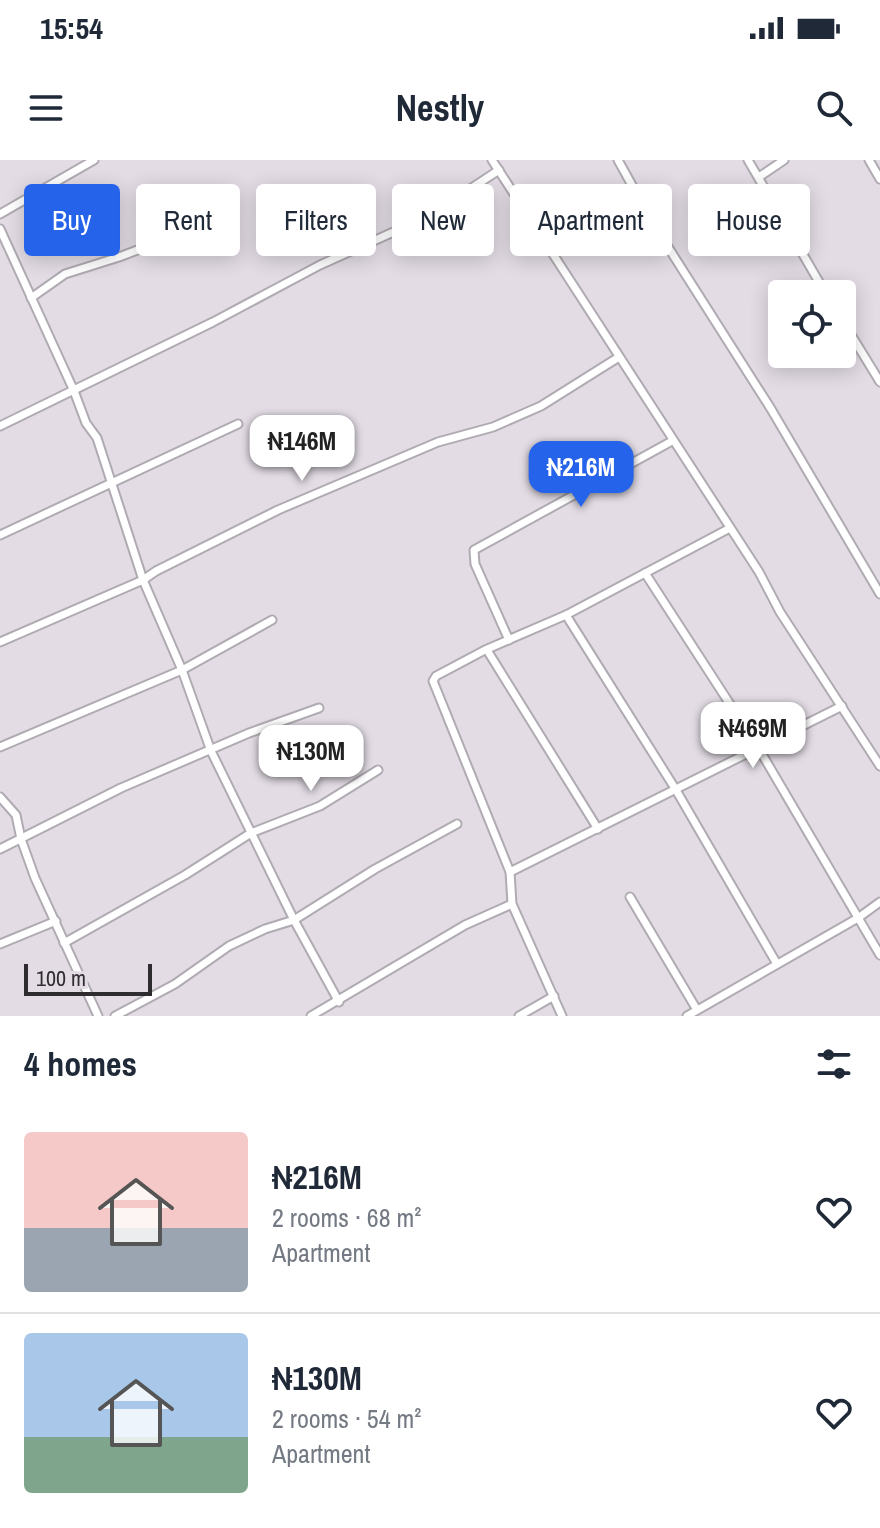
<!DOCTYPE html>
<html lang="en">
<head>
<meta charset="utf-8">
<style>
  :root { --surface:#fff; --page:#f6f6f7; --text:#1f2937; --muted:#747a83; --line:#e0e1e3; --accent:#2563eb }
  body { margin:0; font-family:"Archivo Narrow",sans-serif; background:var(--page); color:var(--text); height:100vh; display:flex; flex-direction:column; font-size:30px; white-space:nowrap }
  * { box-sizing:border-box; margin:0 }
  p { font-size:26px; color:var(--muted) }
  .icon { flex:none; width:44px; height:44px; fill:none; stroke:currentColor; stroke-width:2; stroke-linecap:round; stroke-linejoin:round }
  .map { position:relative; height:856px; overflow:hidden }
  .panel { display:flex; flex-direction:column; background:var(--surface); flex:1 }
  .panel>* { flex:none }
  .hud { position:absolute; left:24px; top:24px; width:832px; height:72px; display:flex; gap:16px }
  .buttons { position:absolute; left:768px; top:120px; display:grid; gap:16px }
  .buttons a { display:grid; place-items:center; width:88px; height:88px; border-radius:8px; background:var(--surface); box-shadow:0 4px 20px #0003; font-size:40px }
  .scale { position:absolute; left:24px; bottom:20px; width:128px; box-sizing:border-box; padding-left:8px; border:4px solid #2f2c30; border-top:0; font-size:22px; line-height:28px; white-space:nowrap; color:#2f2c30; -webkit-text-stroke:6px #e3dce5; paint-order:stroke }
  .price { position:absolute; translate:-50% -68px; padding:0 18px; border-radius:16px; background:#fff; color:#222; font-size:26px; line-height:52px; filter:drop-shadow(0 2px 4px #0008) }
  .price::after { content:''; position:absolute; left:50%; top:48px; width:24px; height:18px; margin-left:-12px; background:inherit; clip-path:polygon(0 0,100% 0,50% 100%) }
  .price.current { background:var(--accent); color:#fff }
  ul { padding:0; list-style:none }
  li { display:flex; align-items:center; gap:24px; height:200px; padding:0 24px }
  li+li { border-top:2px solid var(--line) }
  li span { display:grid; place-items:center; flex:none; width:224px; height:160px; border-radius:8px; color:#555 }
  li>.icon { margin-inline-start:auto }
  span .icon { width:96px; height:96px; fill:#fffc; stroke-width:1 }
  li b { font-size:34px }
  h2 { display:flex; justify-content:space-between; align-items:center; height:96px; padding:0 24px; font-size:34px }
  .chip { padding:0 28px; border-radius:8px; background:var(--surface); box-shadow:0 4px 20px #0003; font-size:28px; line-height:72px }
  .chip.current { background:var(--accent); color:#fff }
  .status { display:flex; justify-content:space-between; align-items:center; height:56px; padding:0 40px; background:var(--surface); direction:ltr }
  .status svg { height:22px; fill:currentColor }
  header { display:flex; justify-content:space-between; align-items:center; height:104px; padding:0 24px; background:var(--surface); font-size:36px; font-weight:700 }
  .map>svg:first-child { display:block }
</style>
</head>
<body>
<div class="status"><b>15:54</b><svg viewBox="0 0 49 12"><path d="M0 12V9h3v3zM5 12V6h3v6zM10 12V3h3v9zM15 12V0h3v12zM26 1h20v11H26zM47 4h2v5h-2z"/></svg></div>
<header><svg class="icon" aria-label="menu" viewBox="0 0 24 24"><path d="M4 6h16M4 12h16M4 18h16"/></svg>Nestly<svg class="icon" aria-label="search" viewBox="0 0 24 24"><circle cx="10" cy="10" r="6"/><path d="M15 15l6 6"/></svg></header>
<div class="map">
<svg width="880" height="856" viewBox="0 0 880 856">
  <rect width="100%" height="100%" fill="#e3dce5"/>
  <g fill="none" stroke-linecap="round" stroke-linejoin="round">
    <g stroke="#b0aab2" stroke-width="11">
      <g id="minor">
        <path d="M492,0L759,412L780,452L880,606"/>
        <path d="M618,0L654,65L771,249L880,434"/>
        <path d="M748,0L826,134"/>
        <path d="M869,0L880,19"/>
        <path d="M759,17L784,0"/>
        <path d="M0,54L94,0"/>
        <path d="M0,69L74,231L86,263L97,278L143,420L182,510L211,591L294,760L339,842"/>
        <path d="M31,138L65,114L119,97L198,67"/>
        <path d="M842,160L880,222"/>
        <path d="M0,266L213,162L320,105L429,56L499,10"/>
        <path d="M0,375L238,264"/>
        <path d="M645,413L759,589L880,795"/>
        <path d="M566,455L676,630L777,804"/>
        <path d="M509,480L475,404L474,390L672,281"/>
        <path d="M0,482L143,420L156,411L278,350L438,282L493,267L541,246L619,197"/>
        <path d="M487,490L598,669"/>
        <path d="M0,587L182,510L272,460"/>
        <path d="M0,637L16,655L21,679L35,718L98,856"/>
        <path d="M0,689L121,628L249,573L319,548"/>
        <path d="M510,712L842,546"/>
        <path d="M630,737L697,850"/>
        <path d="M64,783L185,715L251,673L320,646L378,610"/>
        <path d="M0,784L56,761"/>
        <path d="M115,856L175,824L229,786L265,769L294,760L375,709L457,664"/>
        <path d="M311,856L465,765L512,744"/>
        <path d="M519,856L554,836"/>
        <path d="M562,856L512,744L510,712L433,521L436,516L485,490L566,455L730,368"/>
        <path d="M687,856L858,758L880,742"/>
      </g>
    </g>
    <use href="#minor" stroke="#fff" stroke-width="7"/>
  </g>
</svg>
<div class="buttons">
<a><svg class="icon" aria-label="locate" viewBox="0 0 24 24"><circle cx="12" cy="12" r="6"/><path d="M12 2v4M12 18v4M2 12h4M18 12h4"/></svg></a>
</div>
<div class="scale">100 m</div>
<b class="price" style="left:302px;top:323px">₦146M</b>
<b class="price current" style="left:581px;top:349px">₦216M</b>
<b class="price" style="left:753px;top:610px">₦469M</b>
<b class="price" style="left:311px;top:633px">₦130M</b>
<div class="hud">
<a class="chip current">Buy</a>
<a class="chip">Rent</a>
<a class="chip">Filters</a>
<a class="chip">New</a>
<a class="chip">Apartment</a>
<a class="chip">House</a>
</div>
</div>
<section class="panel">
<h2>4 homes<svg class="icon" aria-label="filters" viewBox="0 0 24 24"><path d="M4 7h16M4 17h16"/><circle cx="9" cy="7" r="2"/><circle cx="15" cy="17" r="2"/></svg></h2>
<ul>
<li><span style="background:linear-gradient(#f6c9c9 60%,#9aa5b1 0)"><svg class="icon" aria-label="home" viewBox="0 0 24 24"><path d="M3 11l9-7 9 7M6 9v11h12V9"/></svg></span><div><b>₦216M</b><p>2 rooms · 68 m²</p><p>Apartment</p></div><svg class="icon" aria-label="heart" viewBox="0 0 24 24"><path d="M12 20l-8-8c-3-5 5-10 8-4 3-6 11-1 8 4z"/></svg></li>
<li><span style="background:linear-gradient(#a9c7e8 65%,#7fa58c 0)"><svg class="icon" aria-label="home" viewBox="0 0 24 24"><path d="M3 11l9-7 9 7M6 9v11h12V9"/></svg></span><div><b>₦130M</b><p>2 rooms · 54 m²</p><p>Apartment</p></div><svg class="icon" aria-label="heart" viewBox="0 0 24 24"><path d="M12 20l-8-8c-3-5 5-10 8-4 3-6 11-1 8 4z"/></svg></li>
</ul>
</section>
</body>
</html>
